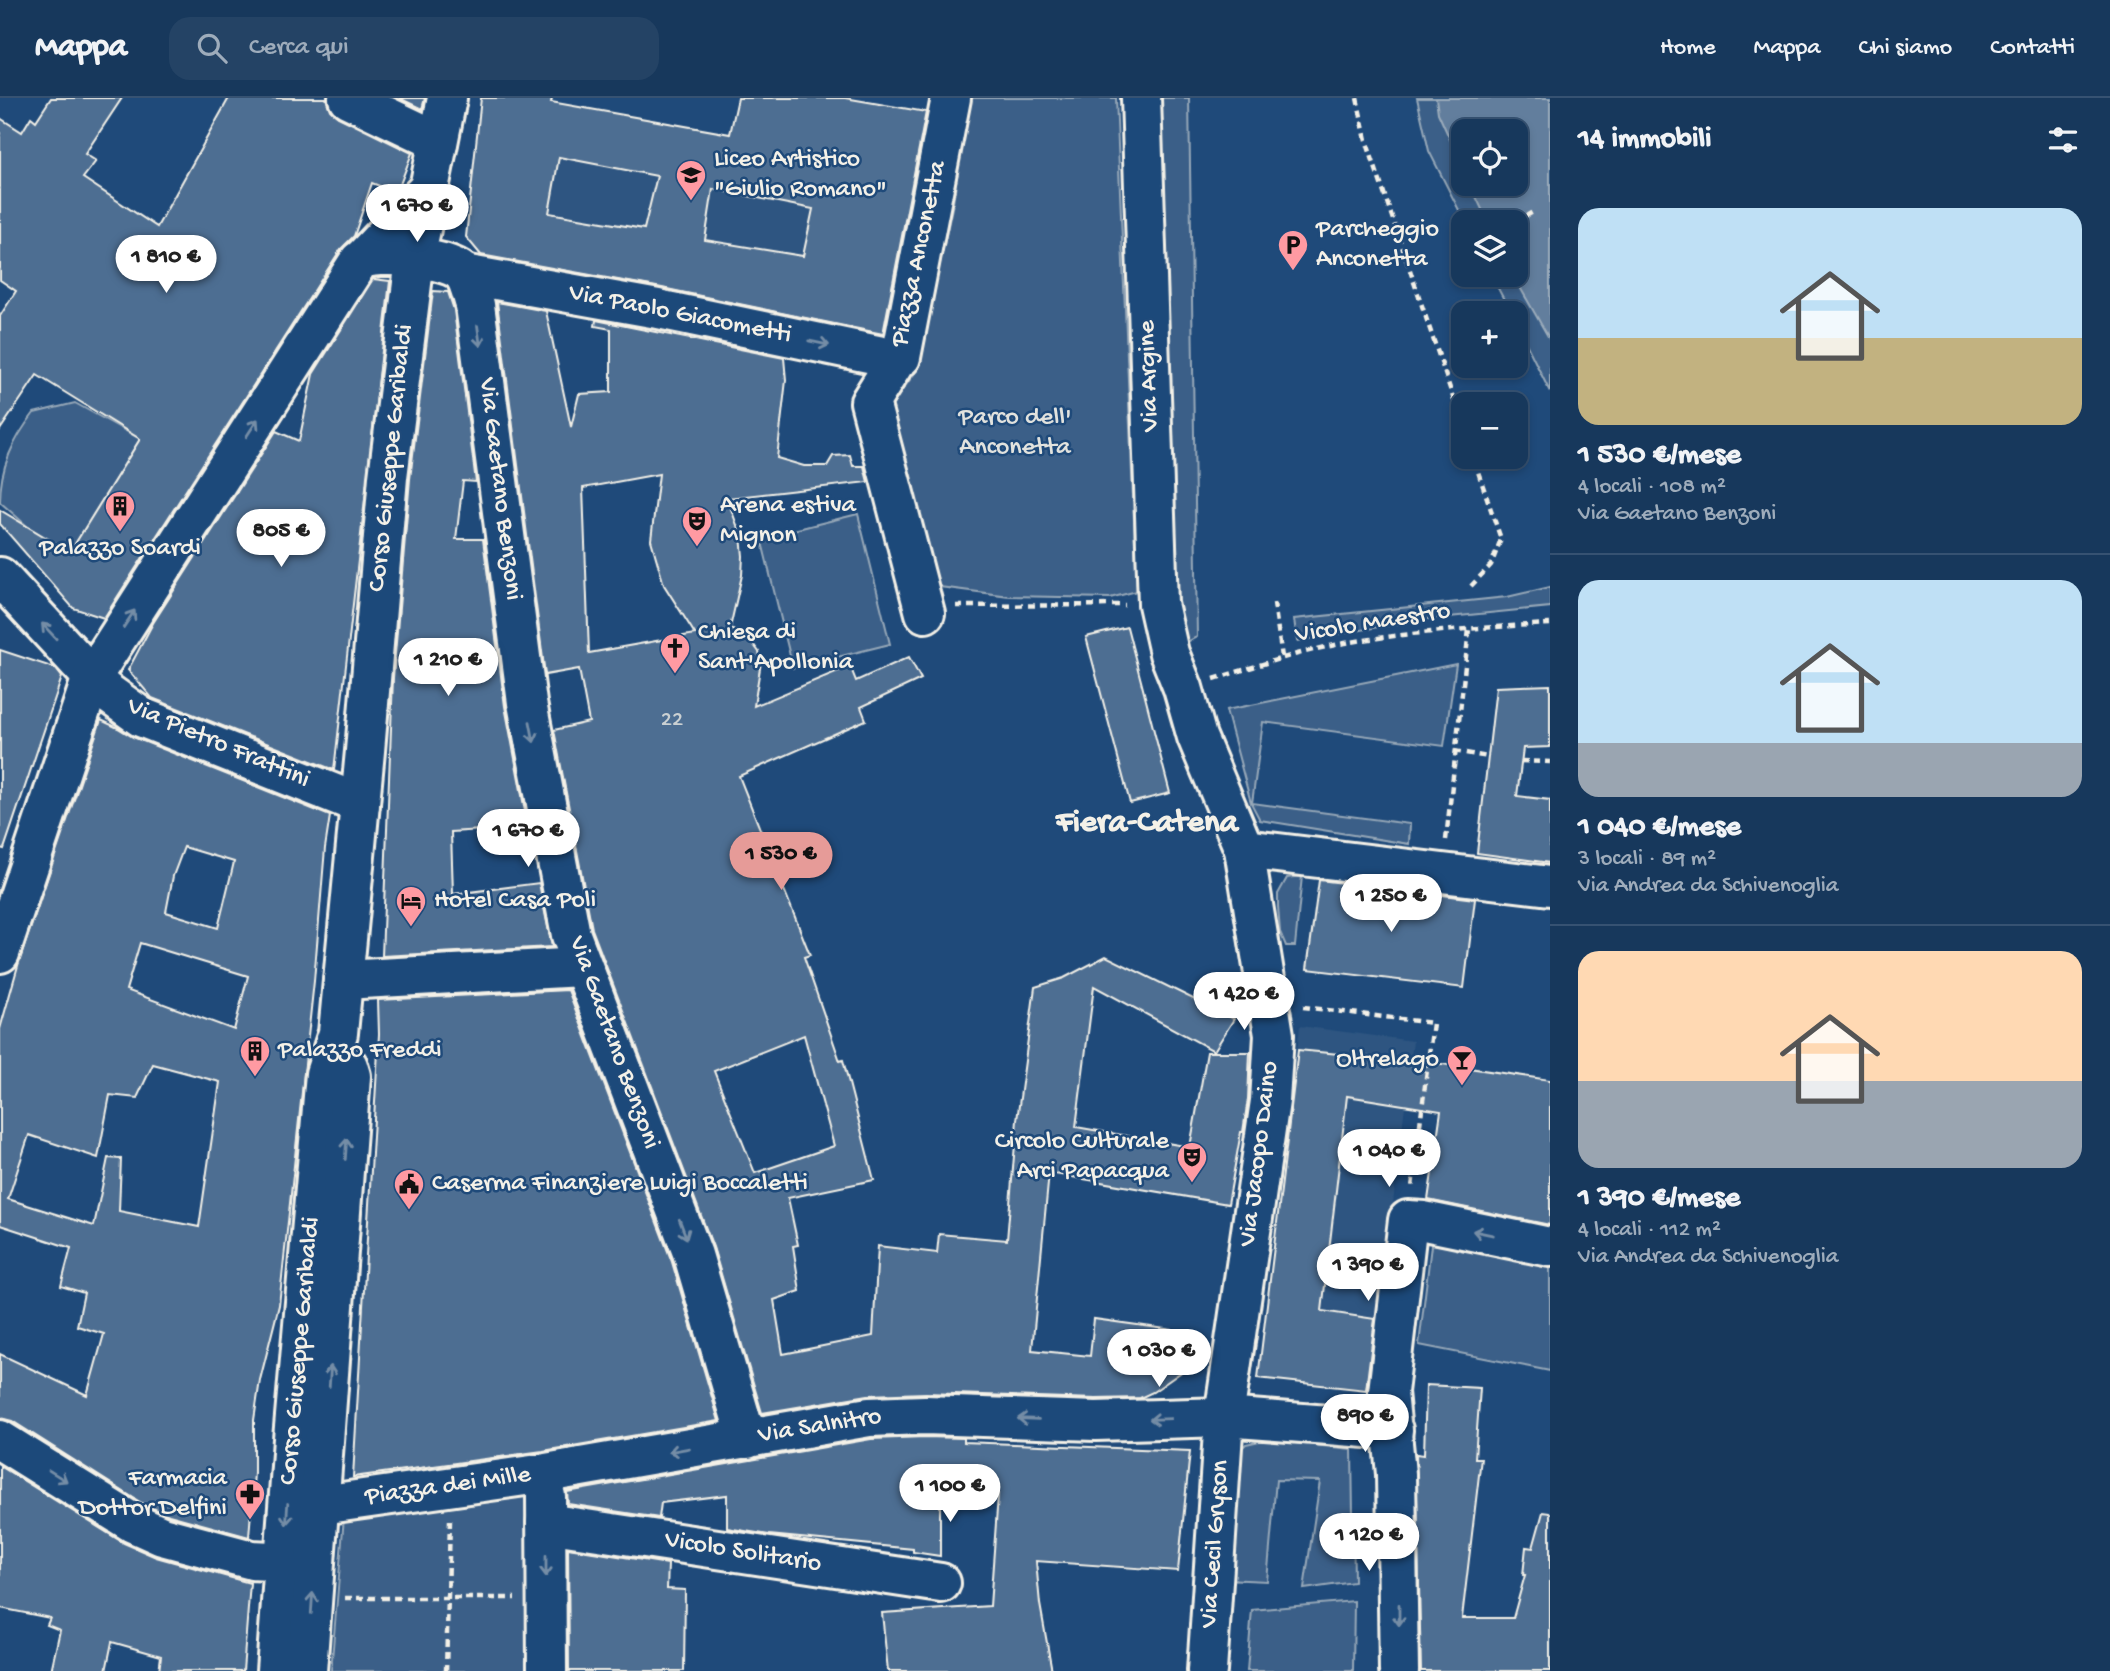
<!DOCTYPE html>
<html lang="it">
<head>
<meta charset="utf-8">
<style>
  :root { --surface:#17385c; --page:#244365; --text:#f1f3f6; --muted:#9eacbb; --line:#365272; --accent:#e69b98 }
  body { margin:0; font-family:"Gochi Hand",sans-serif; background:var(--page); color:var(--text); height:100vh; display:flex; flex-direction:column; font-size:26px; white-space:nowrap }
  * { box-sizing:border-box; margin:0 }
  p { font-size:23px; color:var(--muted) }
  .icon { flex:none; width:38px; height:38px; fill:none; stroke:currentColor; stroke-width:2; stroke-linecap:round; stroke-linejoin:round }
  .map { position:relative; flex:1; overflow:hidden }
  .side { display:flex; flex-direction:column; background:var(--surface); width:560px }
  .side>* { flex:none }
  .tools { position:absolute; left:1451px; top:21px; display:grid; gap:14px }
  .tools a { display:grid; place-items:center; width:77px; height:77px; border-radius:14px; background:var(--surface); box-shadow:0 4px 10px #0003,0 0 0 2px var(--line); font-size:35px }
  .price { position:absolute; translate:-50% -60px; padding:0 16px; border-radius:24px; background:#fff; color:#222; font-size:23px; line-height:46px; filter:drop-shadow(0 2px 4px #0008) }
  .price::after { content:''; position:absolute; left:50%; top:42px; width:21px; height:16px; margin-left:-10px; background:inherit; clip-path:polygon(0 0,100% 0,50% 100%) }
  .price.selected { background:var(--accent); color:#111 }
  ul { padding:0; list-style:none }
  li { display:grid; align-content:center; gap:14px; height:371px; padding:0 28px }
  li+li { border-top:2px solid var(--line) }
  li span { display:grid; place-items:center; height:217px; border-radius:21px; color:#555 }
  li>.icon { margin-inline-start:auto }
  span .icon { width:126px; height:126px; fill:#fffc; stroke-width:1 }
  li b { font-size:30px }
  h2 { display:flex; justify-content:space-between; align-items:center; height:84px; padding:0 28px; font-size:30px }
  header { display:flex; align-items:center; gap:42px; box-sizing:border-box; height:98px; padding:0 35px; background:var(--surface); border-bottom:2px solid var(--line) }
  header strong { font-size:33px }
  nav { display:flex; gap:38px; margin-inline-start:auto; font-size:24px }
  .search { width:490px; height:63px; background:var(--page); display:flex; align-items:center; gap:18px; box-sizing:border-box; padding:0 24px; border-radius:21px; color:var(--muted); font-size:26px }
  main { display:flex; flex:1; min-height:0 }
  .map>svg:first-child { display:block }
</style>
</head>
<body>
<header>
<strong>Mappa</strong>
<div class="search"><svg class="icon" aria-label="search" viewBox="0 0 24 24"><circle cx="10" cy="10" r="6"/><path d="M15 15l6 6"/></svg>Cerca qui</div>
<nav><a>Home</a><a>Mappa</a><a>Chi siamo</a><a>Contatti</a></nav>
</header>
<main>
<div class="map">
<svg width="1550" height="1573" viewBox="0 0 1550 1573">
  <rect width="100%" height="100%" fill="#1f4a7a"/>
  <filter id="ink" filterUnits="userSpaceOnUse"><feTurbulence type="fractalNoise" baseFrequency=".0143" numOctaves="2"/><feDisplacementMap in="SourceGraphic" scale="14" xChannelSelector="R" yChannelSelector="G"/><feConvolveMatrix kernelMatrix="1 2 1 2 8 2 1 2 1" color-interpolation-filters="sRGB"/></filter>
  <g filter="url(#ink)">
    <g fill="#2d5581">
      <path d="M481,0H525L918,69L891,248L488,164L466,139Z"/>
      <path d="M1300,928L1413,943L1370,1292L1258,1280Z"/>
    </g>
    <g fill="#3a5f88" stroke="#97a8b8" stroke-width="2" fill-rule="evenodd">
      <path d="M969,0H1116L1137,493L1110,500L1009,498L932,488L890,309L917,272L953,105Z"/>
      <path d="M1157,0H1189L1197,539L1185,545L1176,492Z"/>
      <path d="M1417,0H1550V294L1516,225V215H1511L1491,177H1516V124H1465L1429,53ZM1463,33H1516V86H1463Z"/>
      <path d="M75,305L140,341L70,454L27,428L0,404C0,369 13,342 34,315Z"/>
      <path d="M858,416L890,546L793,570L761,440Z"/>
      <path d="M1550,489V509L1419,522L1297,543L1294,521L1507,499Z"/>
      <path d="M1456,566L1444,648L1263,624L1252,705L1410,726L1409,746L1260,722L1251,705L1226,612Z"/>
      <path d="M1302,778L1295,848H1286L1280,834L1278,809V796L1287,780Z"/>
      <path d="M1432,1139L1550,1165V1273L1419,1247Z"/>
      <path d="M1264,1342L1352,1351L1354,1484L1304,1491L1320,1383L1276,1382L1267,1483L1225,1481L1237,1355L1246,1346Z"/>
      <path d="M534,1397V1573H331L344,1419Z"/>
      <path d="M1354,1503L1353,1573H1247L1252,1512Z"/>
    </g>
    <path fill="#627e9d" stroke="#9cacbb" stroke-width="2" d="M1436,0H1550V242L1513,177H1516V124H1488L1470,86H1516V33H1463V70L1438,15Z"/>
    <g fill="#4d6e92" stroke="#f4f1e8" stroke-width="2" fill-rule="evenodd">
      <path d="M51,0H122L85,56L96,63L83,80L157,129L229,0H326L330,12L338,19L412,55L399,89L395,94L372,85L354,138L341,151L104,520L73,510L0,426V412L70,454L140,341L37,277L0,332V218L16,193L0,182V20L22,34L31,19L36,23Z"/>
      <path d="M399,0H425L422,11Z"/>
      <path d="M481,0H552L551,4L730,36L738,0H845L926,14L883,236L662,190L481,157L466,139ZM559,59L657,78L644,131L549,115ZM713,91L813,111L803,158L705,142Z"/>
      <path d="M373,181L390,183L334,672L152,600L128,572L153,525L276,333L299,343L313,276Z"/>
      <path d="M433,193L448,194L454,212L476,384L463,383L456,441H483L505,608L528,729L451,734L453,796L539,785L552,849L382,858L393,580L410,381Z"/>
      <path d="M497,204L546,213L571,329L579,296L611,294V231L595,228L596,222L784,260L786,282L777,360L804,368H827L833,358L850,357L853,368H864L868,384L727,400L741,438L743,458L742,477L730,530L753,546L759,554L761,564L754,608L850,568L856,583L909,559L921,581L861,609L866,622L739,678L810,857L804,859L840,963L843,962L874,1082L788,1100L798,1147L793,1148L800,1193L774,1202L783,1256L873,1238L878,1148L937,1155L939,1136L1007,1142L1017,1022L1035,889L1064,880L1106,858L1234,921L1214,953L1094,888L1076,1029L1190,1049L1207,954H1250L1248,1001L1243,1034H1241L1228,1106L1049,1075L1032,1252L1090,1258L1094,1221L1195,1235L1193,1254L1184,1272L1153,1294L1140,1300L1096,1301L926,1295L868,1297L762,1315L713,1149L592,831L554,632L589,624L579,571L545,577ZM659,376L651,442L664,487L695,536L589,555L583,390ZM804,937L834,1048L755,1075L714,973Z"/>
      <path d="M1127,529L1170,695L1130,705L1086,539Z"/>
      <path d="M0,552L55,570L62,579L4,751L0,750Z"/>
      <path d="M1550,587V649L1523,650L1517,698L1550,702V765L1477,755L1496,589Z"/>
      <path d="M101,622L118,630L133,639L330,718L325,750L314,883L279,1207L260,1282L254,1322V1375L249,1439L169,1417L143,1406L12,1323L0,1320V1256L87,1297L104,1236L77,1228L84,1195L61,1188L71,1150L0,1127V931L19,864ZM184,749L234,764L218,830L166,814L173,778ZM140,845L248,878L234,932L126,892ZM153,966L220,984L199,1129L119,1113L121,1061L108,1060L94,1128L8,1101L29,1037L98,1060L110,997L137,1000Z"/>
      <path d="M1319,782L1475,801L1464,890L1307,871Z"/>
      <path d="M568,892L672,1164L719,1323L543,1353L353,1379L379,936L378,902Z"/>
      <path d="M1298,952L1442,966L1550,982V1127L1428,1102L1441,1013L1347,998L1322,1213L1375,1221L1366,1292L1258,1280Z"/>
      <path d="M1426,1287L1480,1290L1475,1360H1481L1462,1520H1513L1525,1477H1523L1526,1449L1533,1450L1543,1414L1550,1415V1573H1421L1416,1356L1424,1357Z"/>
      <path d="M925,1339L964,1340V1344L1190,1353L1178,1473L1036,1463L1040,1506L1052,1573H888L882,1515L990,1508L999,1383L940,1381V1458L913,1454V1451L769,1437L727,1430V1397L661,1405L659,1420L568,1406L567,1394L871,1341Z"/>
      <path d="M0,1368L124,1445L156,1459L250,1485L243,1573H159L161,1558L112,1544L106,1573H51L60,1532L47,1527L50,1520L0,1510Z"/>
      <path d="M568,1450L668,1466L667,1491L685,1492L684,1573H569Z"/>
    </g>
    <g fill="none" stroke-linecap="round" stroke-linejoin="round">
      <g stroke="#f4f1e8" stroke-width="44">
        <g id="minor">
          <path d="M348,0L438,43"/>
          <path d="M1141,0L1158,506L1169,555L1183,590L1197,639L1244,751L1274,937L1270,1003L1224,1319L1207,1573"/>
          <path d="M363,160L428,91"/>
          <path d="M463,176L658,211L897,261"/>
          <path d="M0,479L105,593L141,619L360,706"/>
          <path d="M925,515L870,304L897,261L901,259L951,0"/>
          <path d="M1244,751L1550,788"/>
          <path d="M0,855L92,579L359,163C373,152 452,160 464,176C469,184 472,198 475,207L527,605L571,837L693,1157L747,1341"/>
          <path d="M343,882L582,869"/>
          <path d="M0,1342L133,1425L162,1438L252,1462C279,1464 291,1466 313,1448"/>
          <path d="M546,1398L547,1573"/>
          <path d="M321,1407L546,1375L869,1319L925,1317L1096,1323L1224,1319L1393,1332"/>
          <path d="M546,1425L941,1485"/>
          <path d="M1399,1573L1396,1376L1388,1294L1408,1122L1424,1123L1550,1149"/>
        </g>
      </g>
      <g stroke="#f4f1e8" stroke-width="44">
        <g id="major">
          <path d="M276,1573L293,1341L325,976L338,935L365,653L388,379L415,161L447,0"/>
          <path d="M307,1573L351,978L348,968"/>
        </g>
      </g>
      <g stroke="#f4f1e8" stroke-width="4.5" stroke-dasharray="7 5" stroke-linecap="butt">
        <path d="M1357,0L1366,42L1463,329"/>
        <path d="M1515,124L1535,113"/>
        <path d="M1471,488L1491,467L1501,441L1473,359"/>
        <path d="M1274,505L1282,559"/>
        <path d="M956,508L1125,507"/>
        <path d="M1214,581C1263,566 1313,549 1364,542C1425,533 1488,529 1550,526"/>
        <path d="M1454,653L1488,659"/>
        <path d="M1521,663L1550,664"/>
        <path d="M1446,742L1469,531"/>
        <path d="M1303,909L1433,925L1412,1089"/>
        <path d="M345,1500H515"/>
        <path d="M446,1573L450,1422"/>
      </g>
      <use href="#minor" stroke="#1f4a7a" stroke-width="38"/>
      <use href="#major" stroke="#1f4a7a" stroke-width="38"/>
    </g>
    <defs><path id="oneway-shaft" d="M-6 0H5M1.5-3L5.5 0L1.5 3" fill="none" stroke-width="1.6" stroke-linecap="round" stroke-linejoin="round" transform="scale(1.75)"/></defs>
    <g stroke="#748da6">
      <use href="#oneway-shaft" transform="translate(479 238) rotate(82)"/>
      <use href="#oneway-shaft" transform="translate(819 245) rotate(12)"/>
      <use href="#oneway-shaft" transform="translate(252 330) rotate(-57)"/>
      <use href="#oneway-shaft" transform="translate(129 521) rotate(-57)"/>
      <use href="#oneway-shaft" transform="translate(49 533) rotate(-133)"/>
      <use href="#oneway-shaft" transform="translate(532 634) rotate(79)"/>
      <use href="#oneway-shaft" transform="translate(346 1051) rotate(-86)"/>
      <use href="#oneway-shaft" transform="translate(683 1131) rotate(69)"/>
      <use href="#oneway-shaft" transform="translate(1483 1135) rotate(-168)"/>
      <use href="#oneway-shaft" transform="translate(330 1278) rotate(-86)"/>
      <use href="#oneway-shaft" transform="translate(1028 1321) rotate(-178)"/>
      <use href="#oneway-shaft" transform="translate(1160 1321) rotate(178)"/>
      <use href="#oneway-shaft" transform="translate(679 1352) rotate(170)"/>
      <use href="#oneway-shaft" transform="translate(58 1378) rotate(32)"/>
      <use href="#oneway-shaft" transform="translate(287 1416) rotate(94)"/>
      <use href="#oneway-shaft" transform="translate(546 1468) rotate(90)"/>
      <use href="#oneway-shaft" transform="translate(312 1505) rotate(-86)"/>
      <use href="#oneway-shaft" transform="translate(1399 1517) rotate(90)"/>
    </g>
  </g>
  <defs>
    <g id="school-pin" transform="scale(1.575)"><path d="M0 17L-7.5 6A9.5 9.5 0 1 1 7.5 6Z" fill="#ff9aa2" stroke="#1f4a7a"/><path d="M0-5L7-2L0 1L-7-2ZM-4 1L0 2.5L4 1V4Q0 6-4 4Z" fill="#111"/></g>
    <g id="parking-pin" transform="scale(1.575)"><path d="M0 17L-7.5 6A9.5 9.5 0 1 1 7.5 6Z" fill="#ff9aa2" stroke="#1f4a7a"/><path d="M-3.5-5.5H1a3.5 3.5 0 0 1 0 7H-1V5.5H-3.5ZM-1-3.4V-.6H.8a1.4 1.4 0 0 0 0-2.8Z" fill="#111"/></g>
    <g id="building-pin" transform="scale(1.575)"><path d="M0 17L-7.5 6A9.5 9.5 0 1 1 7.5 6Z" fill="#ff9aa2" stroke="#1f4a7a"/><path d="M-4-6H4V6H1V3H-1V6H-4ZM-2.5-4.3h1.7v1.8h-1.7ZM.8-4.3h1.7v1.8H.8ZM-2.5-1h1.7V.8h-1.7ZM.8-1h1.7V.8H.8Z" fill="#111"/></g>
    <g id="theatre-pin" transform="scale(1.575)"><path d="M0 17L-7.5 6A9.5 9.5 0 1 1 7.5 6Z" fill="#ff9aa2" stroke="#1f4a7a"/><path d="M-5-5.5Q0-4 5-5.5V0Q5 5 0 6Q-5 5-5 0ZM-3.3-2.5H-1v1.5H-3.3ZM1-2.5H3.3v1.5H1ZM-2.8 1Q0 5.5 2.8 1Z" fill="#111"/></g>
    <g id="church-pin" transform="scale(1.575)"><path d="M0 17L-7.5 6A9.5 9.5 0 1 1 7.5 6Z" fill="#ff9aa2" stroke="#1f4a7a"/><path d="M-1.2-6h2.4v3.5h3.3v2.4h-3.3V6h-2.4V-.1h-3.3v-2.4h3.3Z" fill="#111"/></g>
    <g id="hotel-pin" transform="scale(1.575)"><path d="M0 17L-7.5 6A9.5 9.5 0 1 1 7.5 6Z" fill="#ff9aa2" stroke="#1f4a7a"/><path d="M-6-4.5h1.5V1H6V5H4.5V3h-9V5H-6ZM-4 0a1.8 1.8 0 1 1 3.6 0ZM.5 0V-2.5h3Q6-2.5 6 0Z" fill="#111"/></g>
    <g id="bar-pin" transform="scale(1.575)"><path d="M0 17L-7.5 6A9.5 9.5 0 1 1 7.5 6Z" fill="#ff9aa2" stroke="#1f4a7a"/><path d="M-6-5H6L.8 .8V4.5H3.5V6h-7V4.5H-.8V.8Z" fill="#111"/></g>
    <g id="civic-pin" transform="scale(1.575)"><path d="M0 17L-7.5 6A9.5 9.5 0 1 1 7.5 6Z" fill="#ff9aa2" stroke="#1f4a7a"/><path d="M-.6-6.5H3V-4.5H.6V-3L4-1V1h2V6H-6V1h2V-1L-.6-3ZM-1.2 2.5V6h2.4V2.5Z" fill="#111"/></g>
    <g id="pharmacy-pin" transform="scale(1.575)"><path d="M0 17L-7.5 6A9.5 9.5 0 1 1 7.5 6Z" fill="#ff9aa2" stroke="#1f4a7a"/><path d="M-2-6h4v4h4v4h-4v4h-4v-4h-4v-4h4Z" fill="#111"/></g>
  </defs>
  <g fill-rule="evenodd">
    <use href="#school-pin" x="691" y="77"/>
    <use href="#parking-pin" x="1293" y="147"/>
    <use href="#building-pin" x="120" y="408"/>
    <use href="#theatre-pin" x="697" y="423"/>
    <use href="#church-pin" x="675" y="550"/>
    <use href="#hotel-pin" x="411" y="803"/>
    <use href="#building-pin" x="255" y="953"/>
    <use href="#bar-pin" x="1462" y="962"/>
    <use href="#theatre-pin" x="1192" y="1059"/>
    <use href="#civic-pin" x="409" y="1086"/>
    <use href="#pharmacy-pin" x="250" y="1396"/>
  </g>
  <g text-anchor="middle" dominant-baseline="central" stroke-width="5" stroke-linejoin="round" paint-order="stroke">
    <g font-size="23" fill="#cad0d2">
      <text x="672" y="622">22</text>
    </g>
    <g font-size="26" fill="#f4f1e8" stroke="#1f4a7a" text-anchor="start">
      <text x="714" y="62">Liceo Artistico<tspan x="714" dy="30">"Giulio Romano"</tspan></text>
      <text x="1316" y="132">Parcheggio<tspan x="1316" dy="30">Anconetta</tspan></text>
      <text x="720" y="408">Arena estiva<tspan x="720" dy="30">Mignon</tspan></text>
      <text x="120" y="451" text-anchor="middle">Palazzo Soardi</text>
      <text x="698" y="535">Chiesa di<tspan x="698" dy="30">Sant'Apollonia</tspan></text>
      <text x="434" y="803">Hotel Casa Poli</text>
      <text x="278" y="953">Palazzo Freddi</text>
      <text x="1439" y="962" text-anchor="end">Oltrelago</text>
      <text x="1169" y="1044" text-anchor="end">Circolo Culturale<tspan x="1169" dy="30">Arci Papacqua</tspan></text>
      <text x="432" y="1086">Caserma Finanziere Luigi Boccaletti</text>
      <text x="227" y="1381" text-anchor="end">Farmacia<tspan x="227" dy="30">Dottor Delfini</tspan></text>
    </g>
    <g font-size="26" fill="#f4f1e8" stroke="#1f4a7a">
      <text transform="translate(920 156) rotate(-78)">Piazza Anconetta</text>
      <text transform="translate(680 217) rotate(11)">Via Paolo Giacometti</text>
      <text transform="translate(1150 278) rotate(-92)">Via Argine</text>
      <text transform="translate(392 360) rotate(-84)">Corso Giuseppe Garibaldi</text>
      <text transform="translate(499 391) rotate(83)">Via Gaetano Benzoni</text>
      <text transform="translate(1373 526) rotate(-9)">Vicolo Maestro</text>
      <text transform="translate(218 646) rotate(23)">Via Pietro Frattini</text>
      <text transform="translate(613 945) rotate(70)">Via Gaetano Benzoni</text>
      <text transform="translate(1260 1056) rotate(-83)">Via Jacopo Daino</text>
      <text transform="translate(301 1253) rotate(-85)">Corso Giuseppe Garibaldi</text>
      <text transform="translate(820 1329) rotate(-9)">Via Salnitro</text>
      <text transform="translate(448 1389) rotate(-8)">Piazza dei Mille</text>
      <text transform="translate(1216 1446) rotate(-86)">Via Cecil Gryson</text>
      <text transform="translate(743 1455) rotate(9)">Vicolo Solitario</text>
    </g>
    <g font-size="26" fill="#e1e2de" stroke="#1f4a7a">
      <text x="1015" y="320">Parco dell'<tspan x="1015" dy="30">Anconetta</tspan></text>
    </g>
    <g font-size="33" font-weight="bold" fill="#f4f1e8" stroke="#1f4a7a">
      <text x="1147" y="726">Fiera-Catena</text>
    </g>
  </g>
</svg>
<div class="tools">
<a><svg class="icon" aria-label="locate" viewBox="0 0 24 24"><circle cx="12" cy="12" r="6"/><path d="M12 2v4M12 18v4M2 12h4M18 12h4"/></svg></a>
<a><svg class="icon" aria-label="layers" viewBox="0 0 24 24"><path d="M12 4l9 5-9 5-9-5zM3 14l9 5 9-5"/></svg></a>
<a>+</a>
<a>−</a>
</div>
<b class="price" style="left:417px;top:146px">1 670 €</b>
<b class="price" style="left:166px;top:197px">1 810 €</b>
<b class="price" style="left:281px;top:471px">805 €</b>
<b class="price" style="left:448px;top:600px">1 210 €</b>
<b class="price" style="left:528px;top:771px">1 670 €</b>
<b class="price selected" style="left:781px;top:794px">1 530 €</b>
<b class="price" style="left:1391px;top:836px">1 250 €</b>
<b class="price" style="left:1244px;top:934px">1 420 €</b>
<b class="price" style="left:1389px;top:1091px">1 040 €</b>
<b class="price" style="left:1368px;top:1205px">1 390 €</b>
<b class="price" style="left:1159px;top:1291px">1 030 €</b>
<b class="price" style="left:1365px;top:1356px">890 €</b>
<b class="price" style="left:950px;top:1426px">1 100 €</b>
<b class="price" style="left:1369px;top:1475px">1 120 €</b>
</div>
<section class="side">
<h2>14 immobili<svg class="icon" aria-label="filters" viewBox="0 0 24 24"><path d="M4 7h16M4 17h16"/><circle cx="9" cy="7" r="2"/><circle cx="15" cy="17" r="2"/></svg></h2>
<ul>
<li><span style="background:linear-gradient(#bfe0f5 60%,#c2b280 0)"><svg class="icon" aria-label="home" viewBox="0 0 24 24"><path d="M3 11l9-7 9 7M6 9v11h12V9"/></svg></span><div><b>1 530 €/mese</b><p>4 locali · 108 m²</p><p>Via Gaetano Benzoni</p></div></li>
<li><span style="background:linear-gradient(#bfe0f5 75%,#9aa5b1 0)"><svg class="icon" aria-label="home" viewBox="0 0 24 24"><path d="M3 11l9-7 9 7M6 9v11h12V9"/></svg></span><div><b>1 040 €/mese</b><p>3 locali · 89 m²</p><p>Via Andrea da Schivenoglia</p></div></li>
<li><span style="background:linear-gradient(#ffd9b3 60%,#9aa5b1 0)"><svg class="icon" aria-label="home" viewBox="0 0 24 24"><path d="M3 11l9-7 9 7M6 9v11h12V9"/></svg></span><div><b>1 390 €/mese</b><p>4 locali · 112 m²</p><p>Via Andrea da Schivenoglia</p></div></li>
</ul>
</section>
</main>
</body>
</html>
